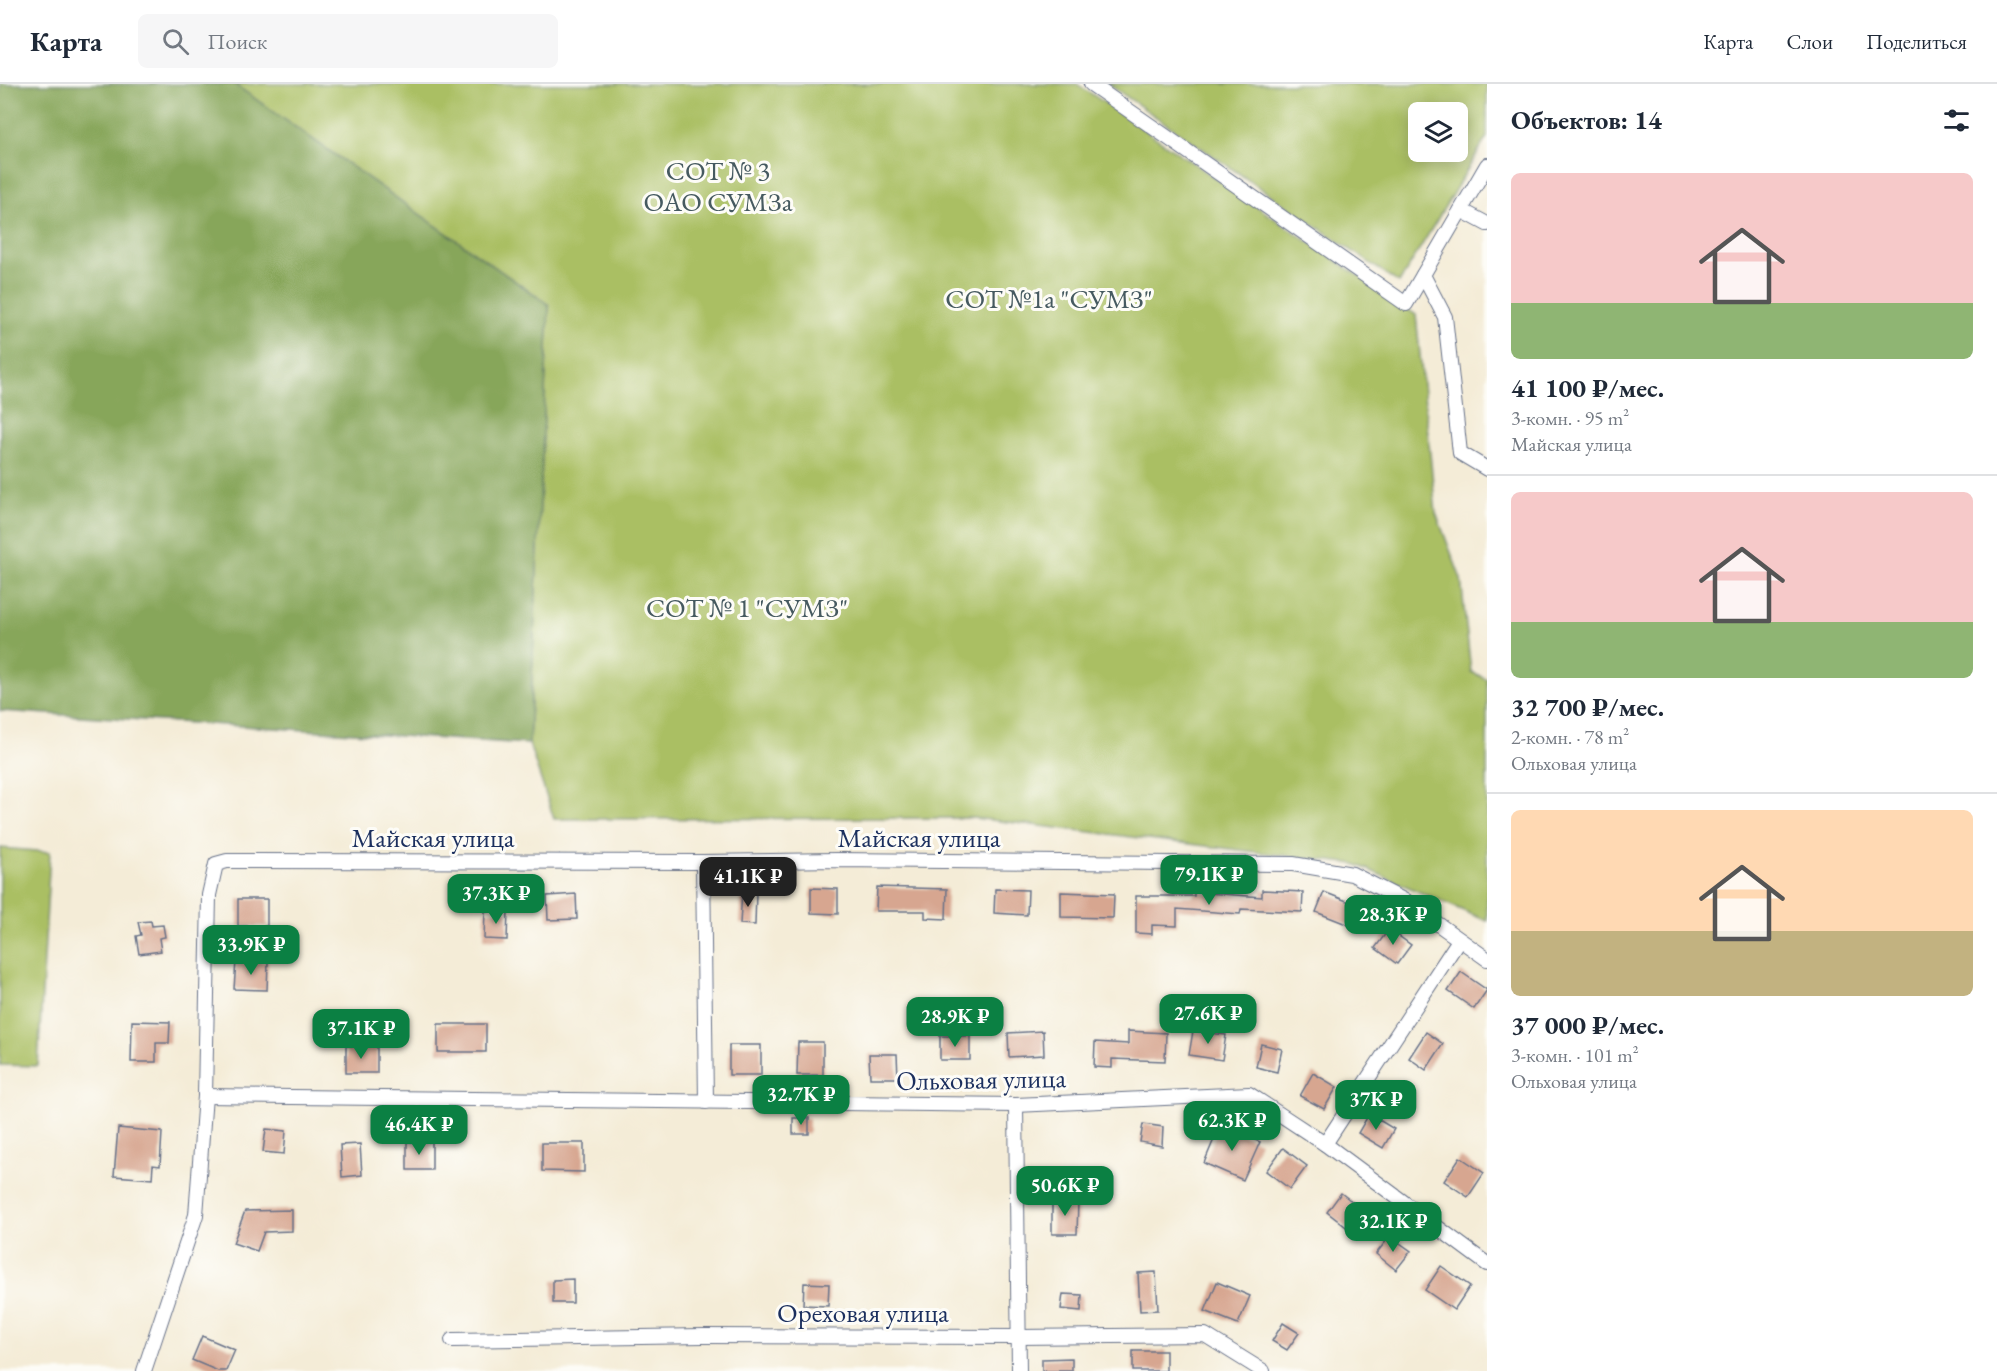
<!DOCTYPE html>
<html lang="ru">
<head>
<meta charset="utf-8">
<style>
  :root { --surface:#fff; --page:#f6f6f7; --text:#1f2937; --muted:#747a83; --line:#e0e1e3; --accent:#0b8043 }
  body { margin:0; font-family:"EB Garamond",serif; background:var(--page); color:var(--text); height:100vh; display:flex; flex-direction:column; font-size:22px; white-space:nowrap }
  * { box-sizing:border-box; margin:0 }
  p { font-size:20px; color:var(--muted) }
  .icon { flex:none; width:33px; height:33px; fill:none; stroke:currentColor; stroke-width:2; stroke-linecap:round; stroke-linejoin:round }
  .map { position:relative; flex:1; overflow:hidden }
  .sheet { display:flex; flex-direction:column; background:var(--surface); width:510px }
  .sheet>* { flex:none }
  .controls { position:absolute; left:1408px; top:18px; display:grid; gap:12px }
  .controls a { display:grid; place-items:center; width:60px; height:60px; border-radius:9px; background:var(--surface); box-shadow:0 3px 15px #0003; font-size:30px }
  .price { position:absolute; translate:-50% -51px; padding:0 14px; border-radius:12px; background:var(--accent); color:#fff; font-size:20px; line-height:39px; filter:drop-shadow(0 2px 3px #0008) }
  .price::after { content:''; position:absolute; left:50%; top:36px; width:18px; height:14px; margin-left:-9px; background:inherit; clip-path:polygon(0 0,100% 0,50% 100%) }
  .price.active { background:#222; color:#fff }
  ul { padding:0; list-style:none }
  li { display:grid; align-content:center; gap:12px; height:318px; padding:0 24px }
  li+li { border-top:2px solid var(--line) }
  li span { display:grid; place-items:center; height:186px; border-radius:9px; color:#555 }
  li>.icon { margin-inline-start:auto }
  span .icon { width:108px; height:108px; fill:#fffc; stroke-width:1 }
  li b { font-size:26px }
  h2 { display:flex; justify-content:space-between; align-items:center; height:72px; padding:0 24px; font-size:26px }
  header { display:flex; align-items:center; gap:36px; box-sizing:border-box; height:84px; padding:0 30px; background:var(--surface); border-bottom:2px solid var(--line) }
  header strong { font-size:28px }
  nav { display:flex; gap:33px; margin-inline-start:auto; font-size:21px }
  .search { width:420px; height:54px; background:var(--page); display:flex; align-items:center; gap:15px; box-sizing:border-box; padding:0 21px; border-radius:9px; color:var(--muted); font-size:22px }
  main { display:flex; flex:1; min-height:0 }
  .map>svg:first-child { display:block }
</style>
</head>
<body>
<header>
<strong>Карта</strong>
<div class="search"><svg class="icon" aria-label="search" viewBox="0 0 24 24"><circle cx="10" cy="10" r="6"/><path d="M15 15l6 6"/></svg>Поиск</div>
<nav><a>Карта</a><a>Слои</a><a>Поделиться</a></nav>
</header>
<main>
<div class="map">
<svg width="1487" height="1287" viewBox="0 0 1487 1287">
  <rect width="100%" height="100%" fill="#fdfcf7"/>
  <filter id="ink" filterUnits="userSpaceOnUse"><feTurbulence type="fractalNoise" baseFrequency=".0167" numOctaves="2"/><feDisplacementMap in="SourceGraphic" scale="12" xChannelSelector="R" yChannelSelector="G"/><feConvolveMatrix kernelMatrix="1 2 1 2 8 2 1 2 1" color-interpolation-filters="sRGB"/></filter>
  <filter id="wash" filterUnits="userSpaceOnUse"><feTurbulence type="fractalNoise" baseFrequency=".008" numOctaves="4" result="noise"/><feDisplacementMap in="SourceGraphic" scale="24" xChannelSelector="R" yChannelSelector="G"/><feGaussianBlur stdDeviation="1.35" result="paint"/><feColorMatrix in="noise" values="0 0 0 0 0 0 0 0 0 0 0 0 0 0 0 0 0 1.4 0 .05"/><feComposite in="paint" operator="in"/></filter>
  <g filter="url(#wash)">
    <rect width="100%" height="100%" fill="#f4ecd7"/>
    <g fill="#aabf64" stroke="#627761" stroke-width="1.5" fill-rule="evenodd">
      <path d="M234,0H1077L1416,231L1436,429L1461,495L1471,588L1487,595V837L1355,780L974,734L554,735L529,660L549,221Z"/>
      <path d="M1108,0H1487V53L1399,199ZM1419,28H1458V68H1419Z"/>
      <path d="M0,764L50,768L38,982L0,981Z"/>
    </g>
    <path fill="#87a65a" stroke="#516a5c" stroke-width="1.5" d="M0,0H234L549,221L529,660L0,627Z"/>
    <g id="blocks">
      <g fill="#d7a690">
        <path d="M877,803L947,805L946,835L925,834V827H876Z"/>
        <path d="M811,804L838,805V830L811,829Z"/>
        <path d="M995,805L1028,806L1027,831L994,829Z"/>
        <path d="M1262,806L1303,808L1302,828L1241,825L1240,830L1177,825V842L1152,841V850L1136,849V812H1194V808L1262,813Z"/>
        <path d="M742,807L756,808L755,841L740,840Z"/>
        <path d="M1061,808L1114,810L1113,834L1061,833Z"/>
        <path d="M1324,808L1367,825L1359,845L1316,828Z"/>
        <path d="M576,810L577,835L548,836L547,812Z"/>
        <rect x="238" y="815" width="29" height="27"/>
        <path d="M485,827H508L507,856L484,855Z"/>
        <path d="M151,837L152,842L163,841L165,853L159,854L161,867L139,870L136,852L141,851L138,838Z"/>
        <path d="M1389,845L1411,861L1397,880L1375,864Z"/>
        <path d="M236,877L268,878L267,906L234,905Z"/>
        <path d="M1461,888L1487,906L1474,925L1448,907Z"/>
        <path d="M132,937L170,938L169,959H156V978H131Z"/>
        <rect x="438" y="940" width="48" height="28"/>
        <path d="M1043,947L1044,971L1009,973L1008,949Z"/>
        <path d="M1128,947L1166,949L1165,977L1112,975V984L1094,983L1095,958L1128,960Z"/>
        <path d="M1193,947L1226,951L1222,976L1189,971Z"/>
        <path d="M1426,948L1443,960L1426,986L1409,974Z"/>
        <rect x="940" y="952" width="30" height="24"/>
        <path d="M798,958H823V991H797Z"/>
        <path d="M1261,960L1282,965L1277,988L1256,983Z"/>
        <rect x="729" y="961" width="32" height="30"/>
        <rect x="346" y="962" width="31" height="27"/>
        <path d="M869,970H897L898,994H870Z"/>
        <path d="M1313,989L1337,1003L1324,1025L1300,1012Z"/>
        <path d="M1369,1030L1394,1045L1383,1064L1358,1049Z"/>
        <rect x="793" y="1034" width="16" height="16"/>
        <path d="M1143,1040L1163,1043L1162,1062L1140,1058Z"/>
        <path d="M1220,1041L1260,1058L1243,1096L1204,1079Z"/>
        <path d="M118,1044L162,1048L160,1082L153,1081L152,1095L114,1092Z"/>
        <path d="M266,1045L286,1047L284,1070L263,1068Z"/>
        <rect x="407" y="1058" width="25" height="28"/>
        <path d="M542,1059H584V1088L542,1087Z"/>
        <path d="M360,1060L362,1091L342,1093L340,1061Z"/>
        <path d="M1283,1064L1307,1082L1290,1105L1266,1087Z"/>
        <path d="M1460,1073L1484,1089L1468,1113L1444,1097Z"/>
        <path d="M1341,1109L1373,1134L1359,1153L1327,1128Z"/>
        <path d="M1052,1117H1078L1077,1150H1052Z"/>
        <path d="M292,1126V1147L264,1148L257,1167L233,1159L245,1127Z"/>
        <path d="M1390,1152L1411,1167L1396,1186L1376,1170Z"/>
        <path d="M1441,1182L1470,1202L1454,1226L1425,1206Z"/>
        <path d="M1156,1188L1158,1226L1140,1227L1138,1189Z"/>
        <path d="M573,1195V1219H553V1196Z"/>
        <path d="M1217,1198L1250,1212L1238,1240L1205,1227Z"/>
        <path d="M804,1199L829,1200L828,1222L803,1221Z"/>
        <path d="M1063,1210L1082,1211L1081,1227L1061,1225Z"/>
        <path d="M1283,1239L1299,1249L1287,1266L1272,1257Z"/>
        <path d="M202,1252L235,1266L226,1287H218L192,1276Z"/>
        <rect x="1133" y="1267" width="33" height="20"/>
        <path d="M1072,1274V1287H1042V1275Z"/>
      </g>
    </g>
  </g>
  <g filter="url(#ink)">
    <use href="#blocks" fill-opacity="0" stroke="#677188" stroke-width="1.5"/>
    <g fill="none" stroke-linecap="round" stroke-linejoin="round">
      <g stroke="#677188" stroke-width="16">
        <g id="street">
          <path d="M1091,0L1406,220L1487,81"/>
          <path d="M1461,126L1487,140"/>
          <path d="M1423,191L1445,233L1460,369L1487,385"/>
          <path d="M703,778L706,1018"/>
          <path d="M205,1012L1016,1021L1249,1010L1325,1060L1487,1180"/>
          <path d="M1016,1021L1019,1287"/>
          <path d="M1325,1060L1459,856"/>
          <path d="M452,1256L703,1252L1019,1253L1205,1251L1263,1287"/>
          <path d="M144,1287L196,1131L205,1012L209,811L216,780L227,777L703,778L836,776L1293,780L1352,790L1407,818L1487,875"/>
        </g>
      </g>
      <use href="#street" stroke="#fff" stroke-width="14"/>
    </g>
  </g>
  <g text-anchor="middle" dominant-baseline="central" stroke-width="6" stroke-linejoin="round" paint-order="stroke">
    <g font-size="27" fill="#465a60" stroke="#fdfcf7">
      <text x="718" y="86">СОТ № 3<tspan x="718" dy="31">ОАО СУМЗа</tspan></text>
      <text x="1049" y="214">СОТ №1а "СУМЗ"</text>
      <text x="747" y="523">СОТ № 1 "СУМЗ"</text>
    </g>
    <g font-size="27" fill="#1b2f5e" stroke="#fdfcf7">
      <text x="433" y="753">Майская улица</text>
      <text x="919" y="753">Майская улица</text>
      <text transform="translate(981 995) rotate(-1)">Ольховая улица</text>
      <text x="863" y="1228">Ореховая улица</text>
    </g>
  </g>
</svg>
<div class="controls">
<a><svg class="icon" aria-label="layers" viewBox="0 0 24 24"><path d="M12 4l9 5-9 5-9-5zM3 14l9 5 9-5"/></svg></a>
</div>
<b class="price" style="left:1209px;top:822px">79.1K ₽</b>
<b class="price active" style="left:748px;top:824px">41.1K ₽</b>
<b class="price" style="left:496px;top:841px">37.3K ₽</b>
<b class="price" style="left:1393px;top:862px">28.3K ₽</b>
<b class="price" style="left:251px;top:892px">33.9K ₽</b>
<b class="price" style="left:1208px;top:961px">27.6K ₽</b>
<b class="price" style="left:955px;top:964px">28.9K ₽</b>
<b class="price" style="left:361px;top:976px">37.1K ₽</b>
<b class="price" style="left:801px;top:1042px">32.7K ₽</b>
<b class="price" style="left:1376px;top:1047px">37K ₽</b>
<b class="price" style="left:1232px;top:1068px">62.3K ₽</b>
<b class="price" style="left:419px;top:1072px">46.4K ₽</b>
<b class="price" style="left:1065px;top:1133px">50.6K ₽</b>
<b class="price" style="left:1393px;top:1169px">32.1K ₽</b>
</div>
<section class="sheet">
<h2>Объектов: 14<svg class="icon" aria-label="filters" viewBox="0 0 24 24"><path d="M4 7h16M4 17h16"/><circle cx="9" cy="7" r="2"/><circle cx="15" cy="17" r="2"/></svg></h2>
<ul>
<li><span style="background:linear-gradient(#f6c9c9 70%,#8fb573 0)"><svg class="icon" aria-label="home" viewBox="0 0 24 24"><path d="M3 11l9-7 9 7M6 9v11h12V9"/></svg></span><div><b>41 100 ₽/мес.</b><p>3-комн. · 95 m²</p><p>Майская улица</p></div></li>
<li><span style="background:linear-gradient(#f6c9c9 70%,#8fb573 0)"><svg class="icon" aria-label="home" viewBox="0 0 24 24"><path d="M3 11l9-7 9 7M6 9v11h12V9"/></svg></span><div><b>32 700 ₽/мес.</b><p>2-комн. · 78 m²</p><p>Ольховая улица</p></div></li>
<li><span style="background:linear-gradient(#ffd9b3 65%,#c2b280 0)"><svg class="icon" aria-label="home" viewBox="0 0 24 24"><path d="M3 11l9-7 9 7M6 9v11h12V9"/></svg></span><div><b>37 000 ₽/мес.</b><p>3-комн. · 101 m²</p><p>Ольховая улица</p></div></li>
</ul>
</section>
</main>
</body>
</html>
